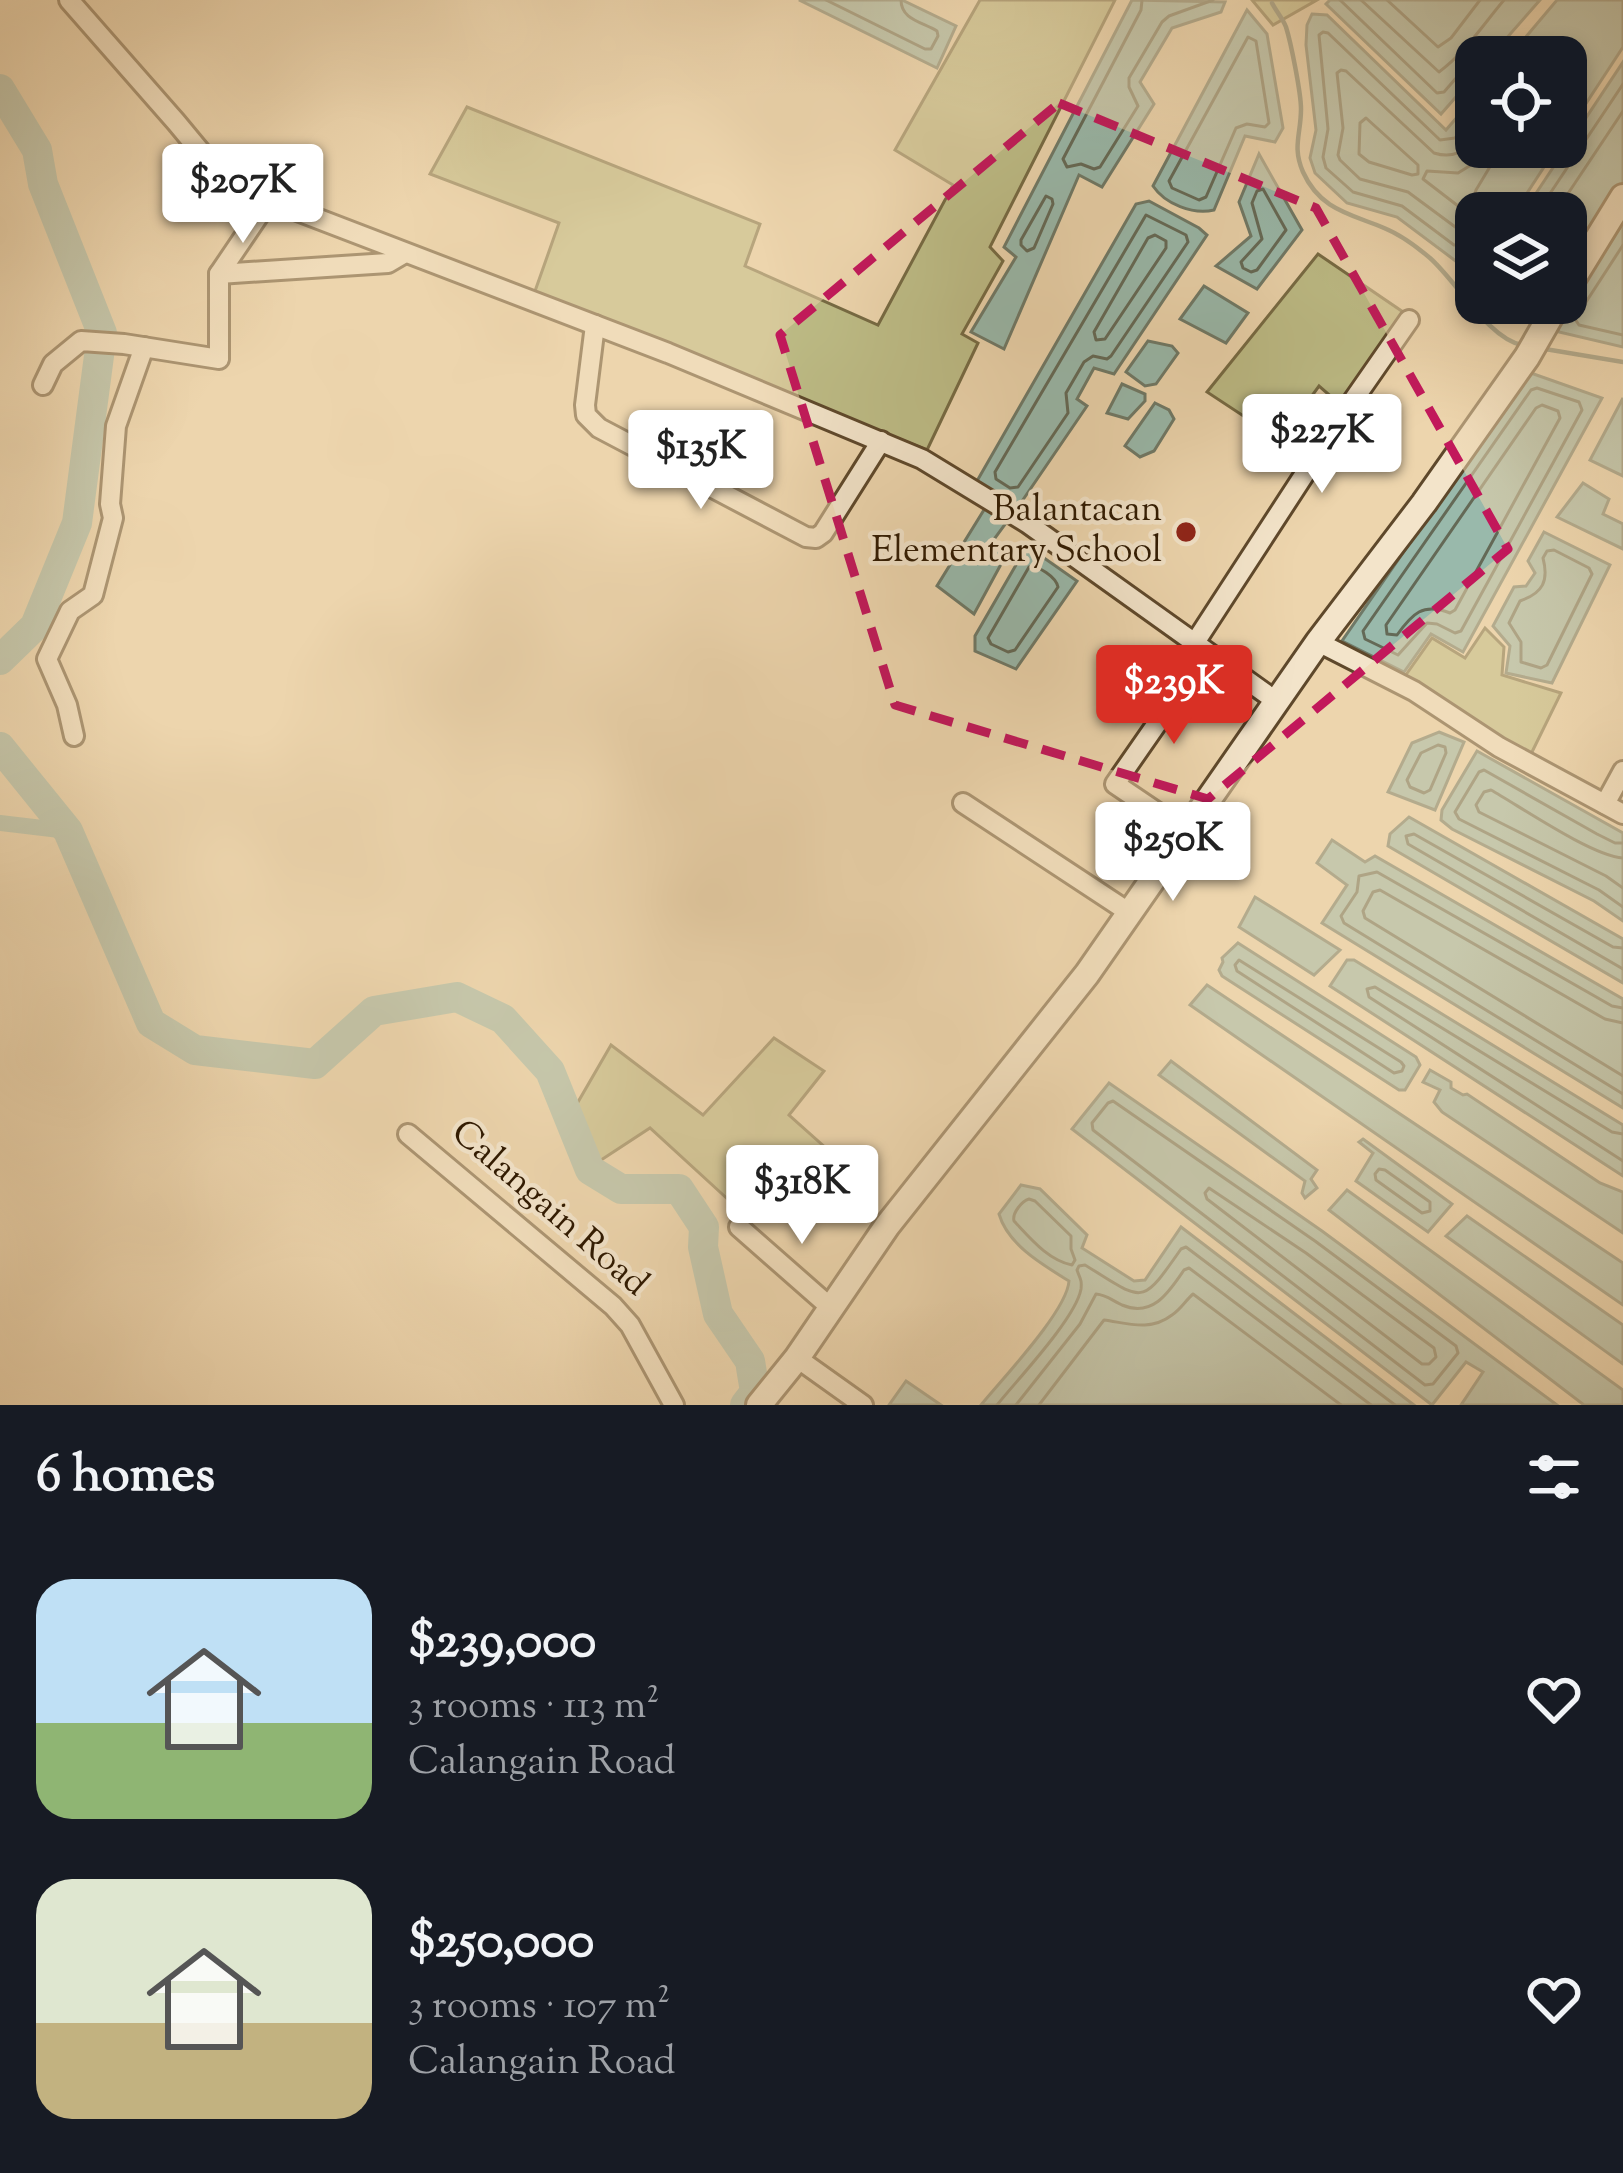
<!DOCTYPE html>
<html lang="en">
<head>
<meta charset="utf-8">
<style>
  :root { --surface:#171b24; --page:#20242c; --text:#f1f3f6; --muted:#9ea1a6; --accent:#d93025 }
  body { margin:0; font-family:"Sorts Mill Goudy",serif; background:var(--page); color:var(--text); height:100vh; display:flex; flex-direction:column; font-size:45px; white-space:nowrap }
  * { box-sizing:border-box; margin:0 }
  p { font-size:39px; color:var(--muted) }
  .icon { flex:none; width:66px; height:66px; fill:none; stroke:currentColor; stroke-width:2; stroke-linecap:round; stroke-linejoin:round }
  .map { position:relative; height:1405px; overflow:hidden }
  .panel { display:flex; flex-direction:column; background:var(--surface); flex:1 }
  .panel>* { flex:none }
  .tools { position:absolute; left:1455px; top:36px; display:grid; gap:24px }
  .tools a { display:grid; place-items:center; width:132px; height:132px; border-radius:24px; background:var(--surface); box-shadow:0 6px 18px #0003; font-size:60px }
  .price { position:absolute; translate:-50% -102px; padding:0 27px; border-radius:12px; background:#fff; color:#222; font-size:39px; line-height:78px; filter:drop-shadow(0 3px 6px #0008) }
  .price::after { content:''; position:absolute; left:50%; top:72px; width:36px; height:27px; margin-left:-18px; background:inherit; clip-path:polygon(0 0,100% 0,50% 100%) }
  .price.current { background:var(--accent); color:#fff }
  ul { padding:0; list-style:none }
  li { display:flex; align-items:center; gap:36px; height:300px; padding:0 36px }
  li span { display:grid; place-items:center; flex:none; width:336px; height:240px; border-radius:36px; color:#555 }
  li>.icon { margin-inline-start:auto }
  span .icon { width:144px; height:144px; fill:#fffc; stroke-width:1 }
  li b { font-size:51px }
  h2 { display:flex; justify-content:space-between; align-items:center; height:144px; padding:0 36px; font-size:51px }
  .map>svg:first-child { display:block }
</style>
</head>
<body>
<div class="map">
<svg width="1623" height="1405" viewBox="0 0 1623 1405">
  <rect width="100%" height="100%" fill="#edd5ad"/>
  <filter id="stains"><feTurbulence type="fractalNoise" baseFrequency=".00167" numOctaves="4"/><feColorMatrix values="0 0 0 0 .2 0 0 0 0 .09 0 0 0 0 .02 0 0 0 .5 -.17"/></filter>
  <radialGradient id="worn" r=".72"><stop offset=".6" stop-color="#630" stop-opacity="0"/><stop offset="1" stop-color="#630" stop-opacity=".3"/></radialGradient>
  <g fill="#bdbc86" stroke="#766a43" stroke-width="3">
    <path d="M980,0H1115L990,247L1003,261L962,334L978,343L927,450L534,294L559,223L430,174L467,107L760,224L745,266L878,325L953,185L895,150Z"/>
    <path d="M1252,0H1317L1273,25Z"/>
    <path d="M1318,254L1406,314L1343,407L1319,386L1298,415L1323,435L1309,459L1207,392Z"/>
    <path d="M1485,628L1504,647L1502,675L1561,693L1530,756L1403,679L1432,638L1465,658Z"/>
    <path d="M774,1038L824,1071L789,1115L828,1150L791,1195L764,1170L733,1204L650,1128L595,1164L574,1109L611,1045L703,1115Z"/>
  </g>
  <g fill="#99b9ab" stroke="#6f7967" stroke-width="3">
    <path d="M799,0H902L956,26L937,68Z"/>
    <path d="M1132,0L1225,2L1221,12L1172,28L1140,82L1154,104L1102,187L1079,175L1004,349L971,332L1016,257L1004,247Z"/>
    <path d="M1330,0H1540L1490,57H1476V74L1441,114L1326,4Z"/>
    <path d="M1557,0H1623V47L1566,134V57H1509Z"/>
    <path d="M1247,10L1267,34L1283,128L1275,142L1245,136L1214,210C1193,215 1165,204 1153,186Z"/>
    <path d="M1312,14L1327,15L1446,130L1476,95V147H1557L1514,213H1476V268L1465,256L1457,262L1397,217L1347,203L1315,173L1310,158L1316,130L1306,45L1307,25Z"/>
    <path d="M1623,62V188L1566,276V213H1523Z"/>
    <path d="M1259,154L1302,230L1257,289L1216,266L1251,236L1239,202Z"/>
    <path d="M1149,201L1199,228L1207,235L1114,374L1094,368L1077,399L1087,406L1018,507L977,481L1136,204Z"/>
    <path d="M1623,223V347L1559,332L1556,325Z"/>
    <path d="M1204,286L1248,313L1226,343L1180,319Z"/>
    <path d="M1148,341L1172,346L1178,353L1156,384L1145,386L1126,372Z"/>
    <path d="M1528,372L1602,398L1463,652L1431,634L1404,672L1342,641Z"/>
    <path d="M1122,384L1145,394V401L1128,419L1107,413Z"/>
    <path d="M1623,398V476L1590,460Z"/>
    <path d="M1155,403L1169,410L1174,419L1154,451L1140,457L1125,446Z"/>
    <path d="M1583,483L1609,499L1603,514L1623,524V549L1557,517Z"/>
    <path d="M987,505L1009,519L992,542L1006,555L974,614L937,586Z"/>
    <path d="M1544,532L1610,565L1552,683L1506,673L1510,646L1493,626L1514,587L1526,586L1535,573L1528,561Z"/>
    <path d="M1027,546L1077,581L1016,669L975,651V636Z"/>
    <path d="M1439,732L1464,742L1435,810L1388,792L1412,743Z"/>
    <path d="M1477,751L1623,833V921L1594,901L1452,829L1441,820L1442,810Z"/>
    <path d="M1409,817L1623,939V983L1388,846L1390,834Z"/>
    <path d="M1332,840L1365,862L1375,856L1623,999V1108L1322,923L1347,885L1317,863Z"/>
    <path d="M1255,897L1340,950L1314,975L1239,927Z"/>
    <path d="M1238,943L1416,1057L1420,1065L1405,1090H1399L1222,976L1219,970L1223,962L1222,958Z"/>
    <path d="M1347,960H1354L1623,1125V1176L1330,986Z"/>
    <path d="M1207,985L1623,1263V1305L1190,1005Z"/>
    <path d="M1171,1061L1317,1170L1311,1179L1317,1188L1305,1198L1302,1193L1305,1181L1159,1075Z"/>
    <path d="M1430,1070L1451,1082V1088L1463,1095L1467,1094L1600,1183L1623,1192V1233L1442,1112L1434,1102L1440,1090L1423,1082Z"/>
    <path d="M1109,1083L1322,1231L1557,1405H1461L1483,1372L1466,1362L1432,1405L1072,1129Z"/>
    <path d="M1363,1139L1452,1204L1428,1232L1356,1181L1373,1153L1359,1142Z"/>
    <path d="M1021,1185L1040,1189L1087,1235L1082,1248L1134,1281L1145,1280L1181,1227L1414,1405H981C1002,1379 1067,1311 1069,1281C1043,1265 1008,1245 999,1214Z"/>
    <path d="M1347,1190L1623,1390V1405H1584L1329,1210Z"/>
    <path d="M1467,1216L1623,1325V1364L1446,1236Z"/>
    <path d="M906,1381L941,1405H889Z"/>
  </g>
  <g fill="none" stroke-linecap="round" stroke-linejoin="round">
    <g stroke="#646956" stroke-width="3">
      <path d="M826,0L925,49H931L938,36L937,31C923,22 901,20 901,0"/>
      <path d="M1142,0L1141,10L1063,159L1067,167L1081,164L1094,169L1100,167L1138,106L1129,87V78L1162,22L1169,16L1213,0"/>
      <path d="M1340,0L1437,93L1444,92L1463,70L1476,67"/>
      <path d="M1361,0L1439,72C1465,53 1482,26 1504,0"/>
      <path d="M1387,0L1438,47L1451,38L1480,0"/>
      <path d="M1248,37L1256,41L1269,123L1265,127L1247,124L1236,128L1206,197L1199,200L1172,188L1169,181Z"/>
      <path d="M1476,114L1455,138L1440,140L1328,33L1323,32L1319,35L1328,129L1323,157L1326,168L1353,192L1402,206L1454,245H1467L1476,250"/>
      <path d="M1366,118L1418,165V174L1412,175L1369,162L1359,154L1360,123Z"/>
      <path d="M1476,137C1464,152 1453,159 1434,153L1346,71L1341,70L1337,73L1343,128L1338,155L1340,160L1360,179L1408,192L1458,229L1476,232"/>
      <path d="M1484,157L1490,159L1491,165L1476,190L1471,207L1467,210L1462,209L1423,179L1427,171L1458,173Z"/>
      <path d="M1263,189L1286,230L1257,270L1251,272L1243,268L1241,262L1262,239L1252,203L1257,191Z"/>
      <path d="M1046,196L1052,199L1053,204L1034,248L1027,251L1021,245V240Z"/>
      <path d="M1537,213L1623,84"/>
      <path d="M1555,213L1623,111"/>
      <path d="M1146,215L1186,235L1188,242L1111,356L1107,359L1093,356L1084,362L1066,393L1068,413L1018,487L1010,488L996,479L995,472Z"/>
      <path d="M1155,235L1166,241V248L1105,339L1096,340L1094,332L1148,238Z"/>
      <path d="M1623,245L1575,319L1579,325L1623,335"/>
      <path d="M1537,388L1579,402L1582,410L1461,631L1455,633L1437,624L1427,623L1398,655L1365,639L1363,631L1531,390Z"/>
      <path d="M1542,405L1558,411L1560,418L1455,610L1450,613C1423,602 1412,614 1397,635L1387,634L1386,625L1536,408Z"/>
      <path d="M1554,550L1589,568L1592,574L1547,665L1541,668L1521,662V642L1509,623L1520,601C1543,593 1549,581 1543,558L1547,551Z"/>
      <path d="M1029,567C1038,565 1056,577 1058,587L1015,650L1008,652L991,644L988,638Z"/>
      <path d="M1438,745L1445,747L1446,753L1430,790L1424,793L1410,787L1407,780L1421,753Z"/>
      <path d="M1623,843H1615L1597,834L1484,770L1479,772L1455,812L1459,819L1599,890L1623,907"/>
      <path d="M1623,858C1592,856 1521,807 1491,790L1484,792L1476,805L1479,812L1606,876L1623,888"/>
      <path d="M1623,948L1613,947L1414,834L1406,836L1408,844L1623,969"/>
      <path d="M1239,960L1401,1062L1404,1066L1402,1071L1394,1073L1237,971L1235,965Z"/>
      <path d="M1623,1008L1612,1006L1377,872L1359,876L1357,892L1341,916L1344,923L1623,1094"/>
      <path d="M1623,1023L1605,1019L1380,890L1373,892L1363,911L1365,918L1623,1076"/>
      <path d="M1113,1101L1315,1241L1456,1346L1458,1353L1433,1384L1425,1385L1093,1130L1092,1123L1108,1103Z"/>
      <path d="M1623,1134L1612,1132L1375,987L1367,989L1369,997L1623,1161"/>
      <path d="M1379,1169L1385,1170L1430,1202V1211L1422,1213L1376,1180L1375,1174Z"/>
      <path d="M1209,1188L1306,1253L1434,1348L1436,1357L1429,1364H1422L1207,1199L1205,1193Z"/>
      <path d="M1029,1199L1035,1201L1071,1236V1249L1075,1260L1072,1265C1048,1260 1031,1239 1014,1221C1012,1213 1022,1201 1029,1199Z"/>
      <path d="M997,1405C1017,1380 1076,1318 1081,1289C1082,1279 1080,1279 1077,1270L1079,1266L1085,1265C1144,1301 1140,1308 1181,1249L1186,1247L1395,1405"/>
      <path d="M1016,1405L1080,1324L1096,1294C1107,1295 1111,1300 1122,1305C1153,1318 1169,1292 1184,1270L1189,1268L1371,1405"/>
      <path d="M1039,1405L1104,1320C1127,1323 1150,1332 1172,1315C1181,1309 1186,1300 1193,1294L1341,1405"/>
    </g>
    <g stroke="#6f7967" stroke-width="4.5">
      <path d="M1272,3C1276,11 1283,19 1286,27C1291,43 1301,93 1301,109C1301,134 1292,147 1303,172C1320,210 1351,214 1384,228C1399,234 1417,247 1430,258C1458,283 1488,338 1522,345"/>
      <path d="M1539,348L1623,362"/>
    </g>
    <path stroke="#99b9ab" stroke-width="16" d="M0,823L68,831"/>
    <g stroke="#99b9ab" stroke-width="30">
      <path d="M0,89L37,150L43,184L102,333L77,523L35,626L0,660"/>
      <path d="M0,747L68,831L151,1023L195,1050L315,1064L374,1011L457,997L503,1019L550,1071L590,1170L621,1189H679L704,1227L703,1247L718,1314L750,1361L755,1392L745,1405"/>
    </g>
    <g stroke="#5e482b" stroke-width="24">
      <g id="minor">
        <path d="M69,0L176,122L205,157L269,200L668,353L922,459L1027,523L1276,701"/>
        <path d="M219,274L269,200"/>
        <path d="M595,325L585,405L586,415L599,428L806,537L816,538L823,533L881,441"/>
        <path d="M43,385L53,364L81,341L124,344L219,359V274L388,263L405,253"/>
        <path d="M1318,642L1414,691L1499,747L1623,814"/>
        <path d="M1194,644L1345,412L1409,320"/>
        <path d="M74,736L67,705L47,659L70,611L93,595L113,518L110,504L116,426L144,347"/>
        <path d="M963,803L1130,913"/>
        <path d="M1605,804L1623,771"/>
        <path d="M1186,832L1115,784L1206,653"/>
        <path d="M408,1134L613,1306L630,1325L674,1405"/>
        <path d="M739,1227L830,1307"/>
        <path d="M797,1358L863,1405"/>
      </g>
    </g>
    <g stroke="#5e482b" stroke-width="30">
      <g id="tertiary">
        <path d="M1566,290L1623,197"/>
        <path d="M759,1405L797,1358L887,1226L1087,974L1318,642L1424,503L1527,357L1558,303"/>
      </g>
    </g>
    <use href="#minor" stroke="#f3e4ca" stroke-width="18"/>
    <use href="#tertiary" stroke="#f3e4ca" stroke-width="24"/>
  </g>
  <path d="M0 0H1623V1405H0ZM1059,103L1316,208L1508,549L1208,799L895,705L780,335Z" fill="#edd5ad" fill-opacity=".55" fill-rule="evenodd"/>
  <path fill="none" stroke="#c2185b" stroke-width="9" stroke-dasharray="24 15" stroke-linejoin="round" d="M1059,103L1316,208L1508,549L1208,799L895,705L780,335Z"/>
  <circle fill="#8f2418" stroke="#f3e4ca" stroke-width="4.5" cx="1186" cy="532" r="12"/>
  <g text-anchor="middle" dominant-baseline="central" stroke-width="9" stroke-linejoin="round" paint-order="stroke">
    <g font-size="36" fill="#2f1900" stroke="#f3e4ca" text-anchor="end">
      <text x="1162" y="511">Balantacan<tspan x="1162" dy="41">Elementary School</tspan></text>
    </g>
    <g font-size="36" fill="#2f1900" stroke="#f3e4ca">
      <text transform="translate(549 1209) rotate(41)">Calangain Road</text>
    </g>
  </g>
  <rect width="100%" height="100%" filter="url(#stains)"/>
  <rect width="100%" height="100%" fill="url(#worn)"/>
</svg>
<div class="tools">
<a><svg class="icon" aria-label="locate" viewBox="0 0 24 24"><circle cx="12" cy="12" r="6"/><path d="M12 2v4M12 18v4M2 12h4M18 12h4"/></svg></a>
<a><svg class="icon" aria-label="layers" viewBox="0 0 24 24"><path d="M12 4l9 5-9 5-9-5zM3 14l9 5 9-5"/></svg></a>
</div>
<b class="price" style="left:243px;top:246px">$207K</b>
<b class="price" style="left:1322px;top:496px">$227K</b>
<b class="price" style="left:701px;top:512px">$135K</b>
<b class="price current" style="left:1174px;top:747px">$239K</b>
<b class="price" style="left:1173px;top:904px">$250K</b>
<b class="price" style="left:802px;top:1247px">$318K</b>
</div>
<section class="panel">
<h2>6 homes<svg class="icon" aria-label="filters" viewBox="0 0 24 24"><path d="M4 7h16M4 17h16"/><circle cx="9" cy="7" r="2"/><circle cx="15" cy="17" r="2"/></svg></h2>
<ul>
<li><span style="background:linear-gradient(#bfe0f5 60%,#8fb573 0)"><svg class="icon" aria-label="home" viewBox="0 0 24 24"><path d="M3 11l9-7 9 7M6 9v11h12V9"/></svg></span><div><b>$239,000</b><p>3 rooms · 113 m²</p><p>Calangain Road</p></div><svg class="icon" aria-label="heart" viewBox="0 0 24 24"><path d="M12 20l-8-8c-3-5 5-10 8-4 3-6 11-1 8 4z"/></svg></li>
<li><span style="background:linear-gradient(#dfe7d0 60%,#c2b280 0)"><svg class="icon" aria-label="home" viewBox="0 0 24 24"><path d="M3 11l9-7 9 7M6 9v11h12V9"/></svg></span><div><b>$250,000</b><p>3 rooms · 107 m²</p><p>Calangain Road</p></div><svg class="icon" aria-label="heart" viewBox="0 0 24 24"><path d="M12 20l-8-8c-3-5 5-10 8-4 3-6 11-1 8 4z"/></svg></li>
</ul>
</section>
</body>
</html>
